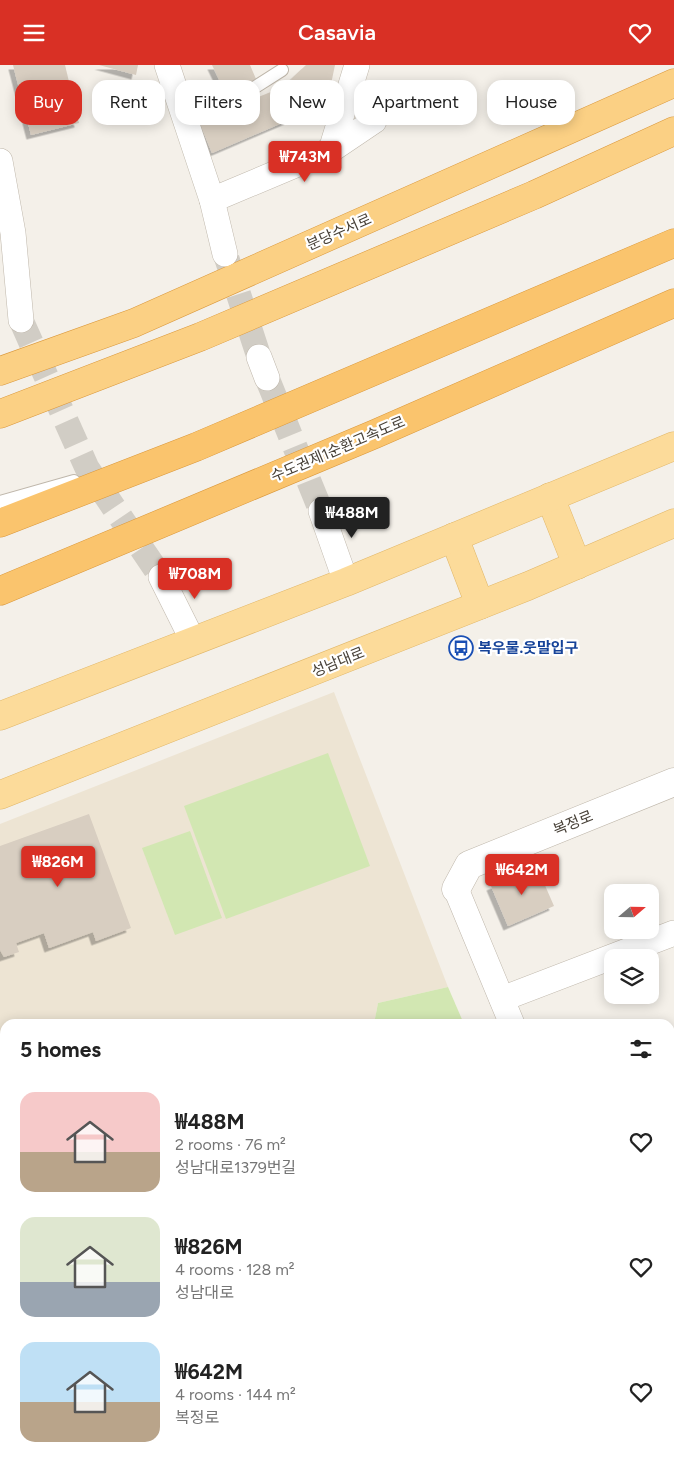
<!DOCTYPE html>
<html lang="en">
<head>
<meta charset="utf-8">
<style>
  :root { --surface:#fff; --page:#f6f6f6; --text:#222; --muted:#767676; --accent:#d93025 }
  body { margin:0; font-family:Figtree,"Noto Sans KR",sans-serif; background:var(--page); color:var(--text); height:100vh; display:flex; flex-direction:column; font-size:19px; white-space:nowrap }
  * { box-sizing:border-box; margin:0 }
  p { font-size:16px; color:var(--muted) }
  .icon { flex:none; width:28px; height:28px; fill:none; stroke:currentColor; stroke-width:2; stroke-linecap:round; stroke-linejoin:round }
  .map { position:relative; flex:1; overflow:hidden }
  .drawer { position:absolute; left:0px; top:954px; width:675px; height:446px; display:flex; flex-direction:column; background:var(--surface); border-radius:15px 15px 0 0; box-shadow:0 2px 12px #0003 }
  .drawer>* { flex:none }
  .banner { position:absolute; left:15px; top:15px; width:645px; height:45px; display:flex; gap:10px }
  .needle { width:32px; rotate:70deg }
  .tools { position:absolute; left:604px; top:819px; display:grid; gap:10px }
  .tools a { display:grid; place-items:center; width:55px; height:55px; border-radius:10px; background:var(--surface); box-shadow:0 2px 12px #0003; font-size:25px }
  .price { position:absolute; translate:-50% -42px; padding:0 11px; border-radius:5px; background:var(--accent); color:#fff; font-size:16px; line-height:32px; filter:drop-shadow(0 1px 2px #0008) }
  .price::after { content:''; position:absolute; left:50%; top:30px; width:15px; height:11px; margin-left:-8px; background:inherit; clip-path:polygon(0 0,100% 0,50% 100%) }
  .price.current { background:#222; color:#fff }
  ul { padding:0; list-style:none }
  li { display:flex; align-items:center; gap:15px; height:125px; padding:0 20px }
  li span { display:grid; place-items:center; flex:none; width:140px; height:100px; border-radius:15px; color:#555 }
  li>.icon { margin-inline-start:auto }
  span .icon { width:60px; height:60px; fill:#fffc; stroke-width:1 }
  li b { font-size:21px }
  h2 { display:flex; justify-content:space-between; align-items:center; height:60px; padding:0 20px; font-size:21px }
  .chip { padding:0 18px; border-radius:15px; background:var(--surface); box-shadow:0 2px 12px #0003; font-size:18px; line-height:45px }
  .chip.current { background:var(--accent); color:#fff }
  header { display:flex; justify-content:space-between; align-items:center; height:65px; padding:0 20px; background:var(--accent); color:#fff; font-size:22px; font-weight:600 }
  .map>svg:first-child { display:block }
</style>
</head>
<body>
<header><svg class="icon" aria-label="menu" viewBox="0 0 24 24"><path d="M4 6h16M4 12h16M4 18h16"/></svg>Casavia<svg class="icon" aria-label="heart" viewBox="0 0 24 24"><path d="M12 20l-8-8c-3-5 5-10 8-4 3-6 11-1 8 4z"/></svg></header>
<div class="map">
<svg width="674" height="1399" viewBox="0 0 674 1399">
  <defs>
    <filter id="shadow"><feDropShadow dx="-4.5" dy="4.5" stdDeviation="0" flood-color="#0004"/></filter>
  </defs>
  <rect width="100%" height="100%" fill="#f4f0e9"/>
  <path fill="#ede4d3" d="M334,627L448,922L378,938L374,959H5V1395H550L553,1399H0V759Z"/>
  <g fill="#d2e7b2">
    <path d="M328,688L370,801L226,854L184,741Z"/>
    <path d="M190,766L222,853L175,870L142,783Z"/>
    <path d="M448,922L464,959H374L378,938Z"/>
    <path d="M670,1167L674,1174V1399H553L550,1395H670Z"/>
    <path d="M0,1194H5V1220L0,1223Z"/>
  </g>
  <g fill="#d8cec1" filter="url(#shadow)">
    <path d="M13,0H65L79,58L31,70Z"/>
    <path d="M99,0H138L136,10Z"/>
    <path d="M212,0H250L256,14L226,29Z"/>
    <path d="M306,0H335L330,24L309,44L291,14Z"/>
    <path d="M283,22L296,52L212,88L199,56Z"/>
    <path d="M89,749L131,863L96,876L93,867L49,883L44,868L16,878L19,887L4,892L0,885V781Z"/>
    <path d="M537,802L554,841L508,861L491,821Z"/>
    <path d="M0,1035L5,1043V1187L0,1179Z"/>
    <path d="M5,1220V1314L0,1317V1223Z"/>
    <path d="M273,1395H323L326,1399H276Z"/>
    <path d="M481,1395H527L529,1399H483Z"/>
  </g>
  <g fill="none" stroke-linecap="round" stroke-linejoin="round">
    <g stroke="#d1cdc5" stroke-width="25" stroke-dasharray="25 12" stroke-linecap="butt">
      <path d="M227,194L259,292"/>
      <path d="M21,255L87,403L161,512"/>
      <path d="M267,313L321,446"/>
    </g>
    <g stroke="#bfb7ab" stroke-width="14">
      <g id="service">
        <path d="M186,53L238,33L282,5"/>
        <path d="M0,437L74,416"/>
        <path d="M0,990L5,997"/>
        <path d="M0,1354L5,1351"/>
        <path d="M249,1395L252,1399"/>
      </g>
    </g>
    <g stroke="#bfb7ab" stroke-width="26">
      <g id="minor">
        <path d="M167,0L212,135L225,189"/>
        <path d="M331,85L357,0"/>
        <path d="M0,96L13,168L21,255"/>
        <path d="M212,135L331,85L374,56"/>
        <path d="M259,292L267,313"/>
        <path d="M321,446L346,517"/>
        <path d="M161,512L193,576"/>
        <path d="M456,824L512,959"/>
        <path d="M502,934L674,868"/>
        <path d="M670,1012L674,1011"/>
      </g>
    </g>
    <g stroke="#bfb7ab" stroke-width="29">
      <path id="tertiary" d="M456,824L469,800L674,717"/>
    </g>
    <g stroke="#e1b769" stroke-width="29">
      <g id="primary">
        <path d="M550,432L577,500"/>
        <path d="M454,472L480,540"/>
        <path d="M0,651L346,517L674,381"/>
        <path d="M0,730L528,521L674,458"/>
      </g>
    </g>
    <g stroke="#da983c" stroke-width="29">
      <g id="trunk">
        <path d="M0,306L134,258L674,18"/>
        <path d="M0,349L200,272L534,130L674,66"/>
      </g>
    </g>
    <g stroke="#da983c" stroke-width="29">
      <g id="motorway">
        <path d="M0,458L196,382L674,178"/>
        <path d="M0,526L375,369L674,238"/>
      </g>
    </g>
    <use href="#service" stroke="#fff" stroke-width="12"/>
    <use href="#minor" stroke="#fff" stroke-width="25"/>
    <use href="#tertiary" stroke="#fff" stroke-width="28"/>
    <use href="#primary" stroke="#fcdb9a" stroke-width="28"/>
    <use href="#trunk" stroke="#fbd084" stroke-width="28"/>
    <use href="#motorway" stroke="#fac46d" stroke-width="28"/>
  </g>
  <defs>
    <g id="bus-ring" transform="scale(1.25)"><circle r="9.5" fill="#fff" stroke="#1a4fb4" stroke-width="1.5"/><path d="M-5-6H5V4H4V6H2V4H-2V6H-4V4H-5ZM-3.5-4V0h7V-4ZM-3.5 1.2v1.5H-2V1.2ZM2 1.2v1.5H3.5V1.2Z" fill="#1a4fb4"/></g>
  </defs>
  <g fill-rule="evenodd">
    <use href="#bus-ring" x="461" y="583"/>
  </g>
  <g text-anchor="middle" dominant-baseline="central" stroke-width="4.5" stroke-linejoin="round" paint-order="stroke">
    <g font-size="15" fill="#474037" stroke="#fff">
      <text transform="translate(339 167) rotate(-24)">분당수서로</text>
      <text transform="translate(338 384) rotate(-23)">수도권제1순환고속도로</text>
      <text transform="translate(338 597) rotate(-22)">성남대로</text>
      <text transform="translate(573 758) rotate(-22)">복정로</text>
    </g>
    <g font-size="15" font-weight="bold" fill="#164399" stroke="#fff" text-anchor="start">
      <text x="478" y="583">복우물.웃말입구</text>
    </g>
  </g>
</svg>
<div class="tools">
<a><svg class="needle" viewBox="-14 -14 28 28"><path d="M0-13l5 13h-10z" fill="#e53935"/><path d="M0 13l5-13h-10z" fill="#767676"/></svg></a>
<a><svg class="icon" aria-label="layers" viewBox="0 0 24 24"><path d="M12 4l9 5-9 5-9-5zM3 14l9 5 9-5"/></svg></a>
</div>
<b class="price" style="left:305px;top:118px">₩743M</b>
<b class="price current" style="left:352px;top:474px">₩488M</b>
<b class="price" style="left:195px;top:535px">₩708M</b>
<b class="price" style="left:58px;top:823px">₩826M</b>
<b class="price" style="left:522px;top:831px">₩642M</b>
<div class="banner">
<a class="chip current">Buy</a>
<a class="chip">Rent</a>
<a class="chip">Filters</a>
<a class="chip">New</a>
<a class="chip">Apartment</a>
<a class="chip">House</a>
</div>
<section class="drawer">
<h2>5 homes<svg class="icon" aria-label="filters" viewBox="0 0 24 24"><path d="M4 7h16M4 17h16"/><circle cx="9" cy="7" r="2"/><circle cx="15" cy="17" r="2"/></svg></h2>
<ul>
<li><span style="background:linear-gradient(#f6c9c9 60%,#b9a48a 0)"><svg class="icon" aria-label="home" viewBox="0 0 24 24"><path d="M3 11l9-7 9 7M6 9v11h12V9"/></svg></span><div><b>₩488M</b><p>2 rooms · 76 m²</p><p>성남대로1379번길</p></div><svg class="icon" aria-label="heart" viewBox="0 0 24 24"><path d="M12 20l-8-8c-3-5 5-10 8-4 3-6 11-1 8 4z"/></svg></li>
<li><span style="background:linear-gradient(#dfe7d0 65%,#9aa5b1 0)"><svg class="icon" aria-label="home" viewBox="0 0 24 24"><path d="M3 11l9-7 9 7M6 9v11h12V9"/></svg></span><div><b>₩826M</b><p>4 rooms · 128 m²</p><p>성남대로</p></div><svg class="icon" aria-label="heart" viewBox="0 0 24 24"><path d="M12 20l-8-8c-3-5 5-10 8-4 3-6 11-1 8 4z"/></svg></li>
<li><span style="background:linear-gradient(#bfe0f5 60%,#b9a48a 0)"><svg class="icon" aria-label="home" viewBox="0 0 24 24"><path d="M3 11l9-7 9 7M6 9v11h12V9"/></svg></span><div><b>₩642M</b><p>4 rooms · 144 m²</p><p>복정로</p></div><svg class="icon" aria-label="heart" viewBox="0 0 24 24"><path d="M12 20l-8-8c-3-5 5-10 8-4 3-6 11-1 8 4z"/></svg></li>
</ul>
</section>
</div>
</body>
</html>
